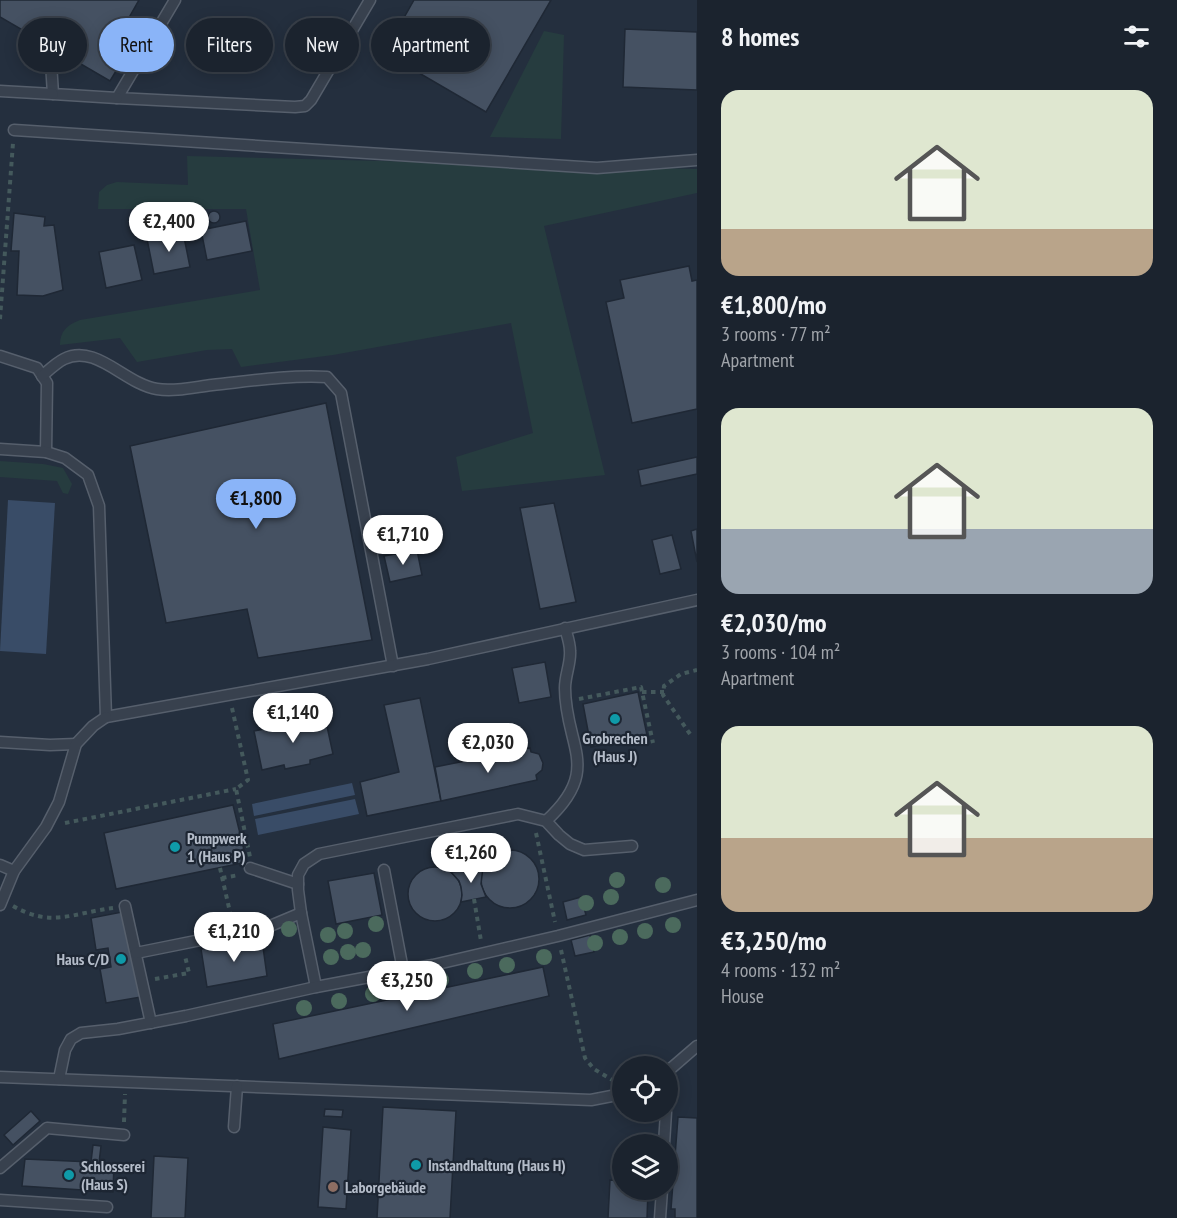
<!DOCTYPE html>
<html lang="en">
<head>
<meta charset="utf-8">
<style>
  :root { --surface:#1b232e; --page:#282f3a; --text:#f1f3f6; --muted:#a0a4aa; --line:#39404a; --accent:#8ab4f8 }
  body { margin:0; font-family:"PT Sans Narrow",sans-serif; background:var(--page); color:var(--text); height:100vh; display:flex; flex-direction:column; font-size:22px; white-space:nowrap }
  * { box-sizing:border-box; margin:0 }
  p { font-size:20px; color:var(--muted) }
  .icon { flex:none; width:33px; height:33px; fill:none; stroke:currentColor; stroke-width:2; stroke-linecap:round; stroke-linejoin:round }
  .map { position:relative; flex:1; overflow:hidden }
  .side { display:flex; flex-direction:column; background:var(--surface); width:480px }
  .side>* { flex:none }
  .banner { position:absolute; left:18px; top:18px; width:570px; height:54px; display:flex; gap:12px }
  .buttons { position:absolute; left:612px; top:1056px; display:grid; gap:12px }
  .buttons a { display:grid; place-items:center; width:66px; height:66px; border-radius:50%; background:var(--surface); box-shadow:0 3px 15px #0003,0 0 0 2px var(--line); font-size:30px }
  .price { position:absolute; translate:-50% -51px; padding:0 14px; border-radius:21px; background:#fff; color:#222; font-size:20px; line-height:39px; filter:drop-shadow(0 2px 3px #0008) }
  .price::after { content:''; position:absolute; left:50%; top:36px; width:18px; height:14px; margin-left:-9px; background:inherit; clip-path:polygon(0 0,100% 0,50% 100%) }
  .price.on { background:var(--accent); color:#111 }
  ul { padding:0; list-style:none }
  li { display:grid; align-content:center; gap:12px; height:318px; padding:0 24px }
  li span { display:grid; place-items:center; height:186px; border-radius:18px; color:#555 }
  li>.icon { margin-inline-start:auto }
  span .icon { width:108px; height:108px; fill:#fffc; stroke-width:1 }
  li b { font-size:26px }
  h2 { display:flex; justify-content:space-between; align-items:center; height:72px; padding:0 24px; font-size:26px }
  .tag { padding:0 21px; border-radius:27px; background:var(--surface); box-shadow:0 3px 15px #0003,0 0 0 2px var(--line); font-size:21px; line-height:54px }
  .tag.on { background:var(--accent); color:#111 }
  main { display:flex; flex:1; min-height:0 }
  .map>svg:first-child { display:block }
</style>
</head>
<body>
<main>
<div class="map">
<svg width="697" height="1218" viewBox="0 0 697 1218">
  <rect width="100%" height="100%" fill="#242f3e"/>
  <g fill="#263c3f">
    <path d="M544,31L564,35L561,139L490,137Z"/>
    <path d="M187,156L697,169V193L544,226L605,475L462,491L456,457L533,433L511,323L333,355L241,367L232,349L207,350L137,362L120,338L60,345C60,331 67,325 80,320L260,290L246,209H98L99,192L107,185L117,182L188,185Z"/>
    <path d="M0,461L43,464L63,468L72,484L68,494L63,493L57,481L0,477Z"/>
  </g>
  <g fill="#394c67">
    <path d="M8,500L55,503L46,654L0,651Z"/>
    <path d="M352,783L355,795L254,816L252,804Z"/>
    <path d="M355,799L359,814L258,835L255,819Z"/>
  </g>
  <g fill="#455162" stroke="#1f2835" stroke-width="1.5">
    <path d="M0,0H139L122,30L136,38L110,81L0,17Z"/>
    <path d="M414,0H551L486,112L395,59L412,29L401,23Z"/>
    <path d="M625,29L697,32V90L623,87Z"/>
    <circle cx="214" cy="217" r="6"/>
    <path d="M14,213L45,217L44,226L54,225L63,290L43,296L17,295L19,251H11Z"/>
    <path d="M246,221L252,251L207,260L201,230Z"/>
    <path d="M183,232L190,267L154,274L147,239Z"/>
    <path d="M134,245L142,280L106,288L99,252Z"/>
    <path d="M689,266L692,281L697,280V409L632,423L606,302L624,298L620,280Z"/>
    <path d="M326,403L372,640L258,658L247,609L166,623L130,446Z"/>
    <path d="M697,457V474L641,486L638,470Z"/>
    <path d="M554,503L576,602L540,609L520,508Z"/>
    <path d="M697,529V562L691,531Z"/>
    <path d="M672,535L681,569L660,574L652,540Z"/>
    <path d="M417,550L422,575L390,582L384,556Z"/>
    <path d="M545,662L551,697L519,703L512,668Z"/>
    <path d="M638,692L647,735L591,747L583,704Z"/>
    <path d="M420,698L441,801L367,816L360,782L399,772L384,705Z"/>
    <path d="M325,717L333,754L310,760V764L285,769L284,765L262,770L254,731Z"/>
    <path d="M530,748L531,752L539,754L543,763L542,770L536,775L537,780L441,801L435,767Z"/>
    <path d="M233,805L247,862L116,889L104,833Z"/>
    <circle cx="510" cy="879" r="29"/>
    <circle cx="435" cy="894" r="27"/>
    <path d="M483,867L481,884L486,897L461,902L462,895L461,887L459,881L451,872Z"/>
    <path d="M374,873L382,915L336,924L328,881Z"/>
    <path d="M581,897L586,915L567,920L563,902Z"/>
    <path d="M122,912L141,997L106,1003L100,969L111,967L108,948L96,950L91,918Z"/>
    <path d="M590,935L594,952L575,956L571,940Z"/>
    <path d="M262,940L267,976L207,987L201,949Z"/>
    <path d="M543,967L549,996L279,1059L273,1024Z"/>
    <path d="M383,1107L456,1111L450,1218H377Z"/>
    <path d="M325,1109L343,1110L342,1117L324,1116Z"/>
    <path d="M31,1111L40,1121L13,1145L4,1135Z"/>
    <path d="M678,1117L697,1118V1218H675V1209H671Z"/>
    <path d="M323,1127L351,1130L346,1209L318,1207Z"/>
    <path d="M93,1145L101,1146L99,1163L114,1164L113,1192L22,1186L25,1159L91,1162Z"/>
    <path d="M154,1156L188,1158L185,1218H151Z"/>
    <path d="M610,1180L622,1181V1190H648L647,1218H608Z"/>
  </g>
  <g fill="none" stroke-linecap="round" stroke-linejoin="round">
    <g stroke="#565f6c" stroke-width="13">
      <g id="service">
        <path d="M175,0L117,98L295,107L305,106L311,100L370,0"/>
        <path d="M50,47L53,94L117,98"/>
        <path d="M0,91L53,94"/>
        <path d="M14,130L597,168L697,160"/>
        <path d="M0,356L37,368L47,383L46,452"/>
        <path d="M42,376C49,370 56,363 64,359C96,343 125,384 157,389C174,392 195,387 212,385C250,381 288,375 327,377L341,393L393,666"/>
        <path d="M0,449L46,452L65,458L88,475L99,506L106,717L428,659L697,600"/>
        <path d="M0,742L50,745L76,744"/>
        <path d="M546,821C603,769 565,746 565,688C565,675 571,663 570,651C570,643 567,635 565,628"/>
        <path d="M0,865L14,871"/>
        <path d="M250,868L298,884"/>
        <path d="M384,870L403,970"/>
        <path d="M0,905L14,871L46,827L59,802L76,744L93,726L106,717"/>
        <path d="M125,906L151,1023"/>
        <path d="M301,913L298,890V875L304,864L319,854L518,814L546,821L559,835L570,844L584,850L632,846"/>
        <path d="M136,953L270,926L301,913L316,987"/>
        <path d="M668,1071L697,1046"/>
        <path d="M0,1077L591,1100L622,1094"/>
        <path d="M59,1079L65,1050L71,1039L81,1033L118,1029L186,1016L316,987L433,965L558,936L697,900"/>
        <path d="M668,1087V1070"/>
        <path d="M234,1127L237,1086"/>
        <path d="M664,1144L666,1112"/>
        <path d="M0,1168L47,1128L124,1135"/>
        <path d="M0,1200L107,1207"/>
        <path d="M660,1218L662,1190"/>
      </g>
    </g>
    <g stroke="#44595c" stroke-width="4" stroke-dasharray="4.5 4.5" stroke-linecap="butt">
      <path d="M0,319L13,143"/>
      <path d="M642,692H664"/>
      <path d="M579,699L641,687L653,743"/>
      <path d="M232,708L248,780L236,789L250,857"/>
      <path d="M690,734L663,695L664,686L681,674L697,670"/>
      <path d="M65,823L236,789"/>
      <path d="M536,833L555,922"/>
      <path d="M461,838L468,870"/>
      <path d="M220,868L232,921"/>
      <path d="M222,878L239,875"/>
      <path d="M474,899L481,941"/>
      <path d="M13,906C52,928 72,913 113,908"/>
      <path d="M561,950L585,1058L594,1069L614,1081"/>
      <path d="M155,979L189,973L185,956"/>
      <path d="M124,1122L125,1094"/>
    </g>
    <use href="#service" stroke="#38414e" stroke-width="10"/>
  </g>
  <g fill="#4b6a5d">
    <circle cx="617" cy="880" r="8"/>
    <circle cx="663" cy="885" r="8"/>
    <circle cx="611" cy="897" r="8"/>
    <circle cx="586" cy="903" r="8"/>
    <circle cx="376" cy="924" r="8"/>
    <circle cx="673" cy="925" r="8"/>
    <circle cx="289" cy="929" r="8"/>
    <circle cx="345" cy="931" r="8"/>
    <circle cx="645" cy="931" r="8"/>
    <circle cx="328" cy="935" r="8"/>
    <circle cx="620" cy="937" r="8"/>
    <circle cx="595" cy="943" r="8"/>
    <circle cx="363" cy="950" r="8"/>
    <circle cx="348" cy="952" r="8"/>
    <circle cx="331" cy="957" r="8"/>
    <circle cx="544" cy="957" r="8"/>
    <circle cx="507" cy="965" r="8"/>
    <circle cx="475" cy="971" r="8"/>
    <circle cx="441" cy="980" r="8"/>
    <circle cx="407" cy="986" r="8"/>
    <circle cx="373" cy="994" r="8"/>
    <circle cx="339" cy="1001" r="8"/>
    <circle cx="304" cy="1008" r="8"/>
  </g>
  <g fill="#0f9aa8" stroke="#1d2633" stroke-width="2">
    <circle cx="615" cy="719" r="6"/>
    <circle cx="175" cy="847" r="6"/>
    <circle cx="121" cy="959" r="6"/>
    <circle cx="416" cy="1165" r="6"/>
    <circle cx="69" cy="1175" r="6"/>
  </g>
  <circle fill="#8d6e63" stroke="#1d2633" stroke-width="2" cx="333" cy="1187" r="6"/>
  <g text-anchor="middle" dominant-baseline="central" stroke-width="4.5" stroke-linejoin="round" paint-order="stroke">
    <g font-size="16" font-weight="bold" fill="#b4bcc9" stroke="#1d2633" text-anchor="start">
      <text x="615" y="738" text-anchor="middle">Grobrechen<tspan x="615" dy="18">(Haus J)</tspan></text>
      <text x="187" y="838">Pumpwerk<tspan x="187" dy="18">1 (Haus P)</tspan></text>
      <text x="109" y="959" text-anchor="end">Haus C/D</text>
      <text x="428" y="1165">Instandhaltung (Haus H)</text>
      <text x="81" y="1166">Schlosserei<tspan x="81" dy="18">(Haus S)</tspan></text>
      <text x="345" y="1187">Laborgebäude</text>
    </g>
  </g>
</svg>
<div class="buttons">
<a><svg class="icon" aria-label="locate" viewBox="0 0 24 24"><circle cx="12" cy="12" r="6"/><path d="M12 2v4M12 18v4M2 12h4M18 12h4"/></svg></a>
<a><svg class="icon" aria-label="layers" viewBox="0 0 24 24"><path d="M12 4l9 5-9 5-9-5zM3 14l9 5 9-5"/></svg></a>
</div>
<b class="price" style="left:169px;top:253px">€2,400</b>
<b class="price on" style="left:256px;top:530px">€1,800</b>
<b class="price" style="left:403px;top:566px">€1,710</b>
<b class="price" style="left:293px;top:744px">€1,140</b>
<b class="price" style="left:488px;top:774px">€2,030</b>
<b class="price" style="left:471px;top:884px">€1,260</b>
<b class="price" style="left:234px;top:963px">€1,210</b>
<b class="price" style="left:407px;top:1012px">€3,250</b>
<div class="banner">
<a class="tag">Buy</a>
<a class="tag on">Rent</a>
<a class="tag">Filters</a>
<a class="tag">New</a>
<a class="tag">Apartment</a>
</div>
</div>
<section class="side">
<h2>8 homes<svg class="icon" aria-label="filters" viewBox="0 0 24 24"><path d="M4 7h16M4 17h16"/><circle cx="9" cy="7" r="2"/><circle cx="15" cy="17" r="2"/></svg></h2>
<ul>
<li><span style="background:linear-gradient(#dfe7d0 75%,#b9a48a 0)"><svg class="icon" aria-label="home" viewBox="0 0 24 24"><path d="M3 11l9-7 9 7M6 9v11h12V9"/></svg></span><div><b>€1,800/mo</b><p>3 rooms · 77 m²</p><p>Apartment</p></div></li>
<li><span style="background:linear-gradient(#dfe7d0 65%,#9aa5b1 0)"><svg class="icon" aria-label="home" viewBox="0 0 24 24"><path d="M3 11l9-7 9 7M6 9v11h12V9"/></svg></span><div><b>€2,030/mo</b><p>3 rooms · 104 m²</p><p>Apartment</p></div></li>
<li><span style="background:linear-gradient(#dfe7d0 60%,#b9a48a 0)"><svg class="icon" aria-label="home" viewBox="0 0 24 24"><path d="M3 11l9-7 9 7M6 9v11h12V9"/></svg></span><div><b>€3,250/mo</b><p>4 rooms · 132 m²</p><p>House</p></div></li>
</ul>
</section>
</main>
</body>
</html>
